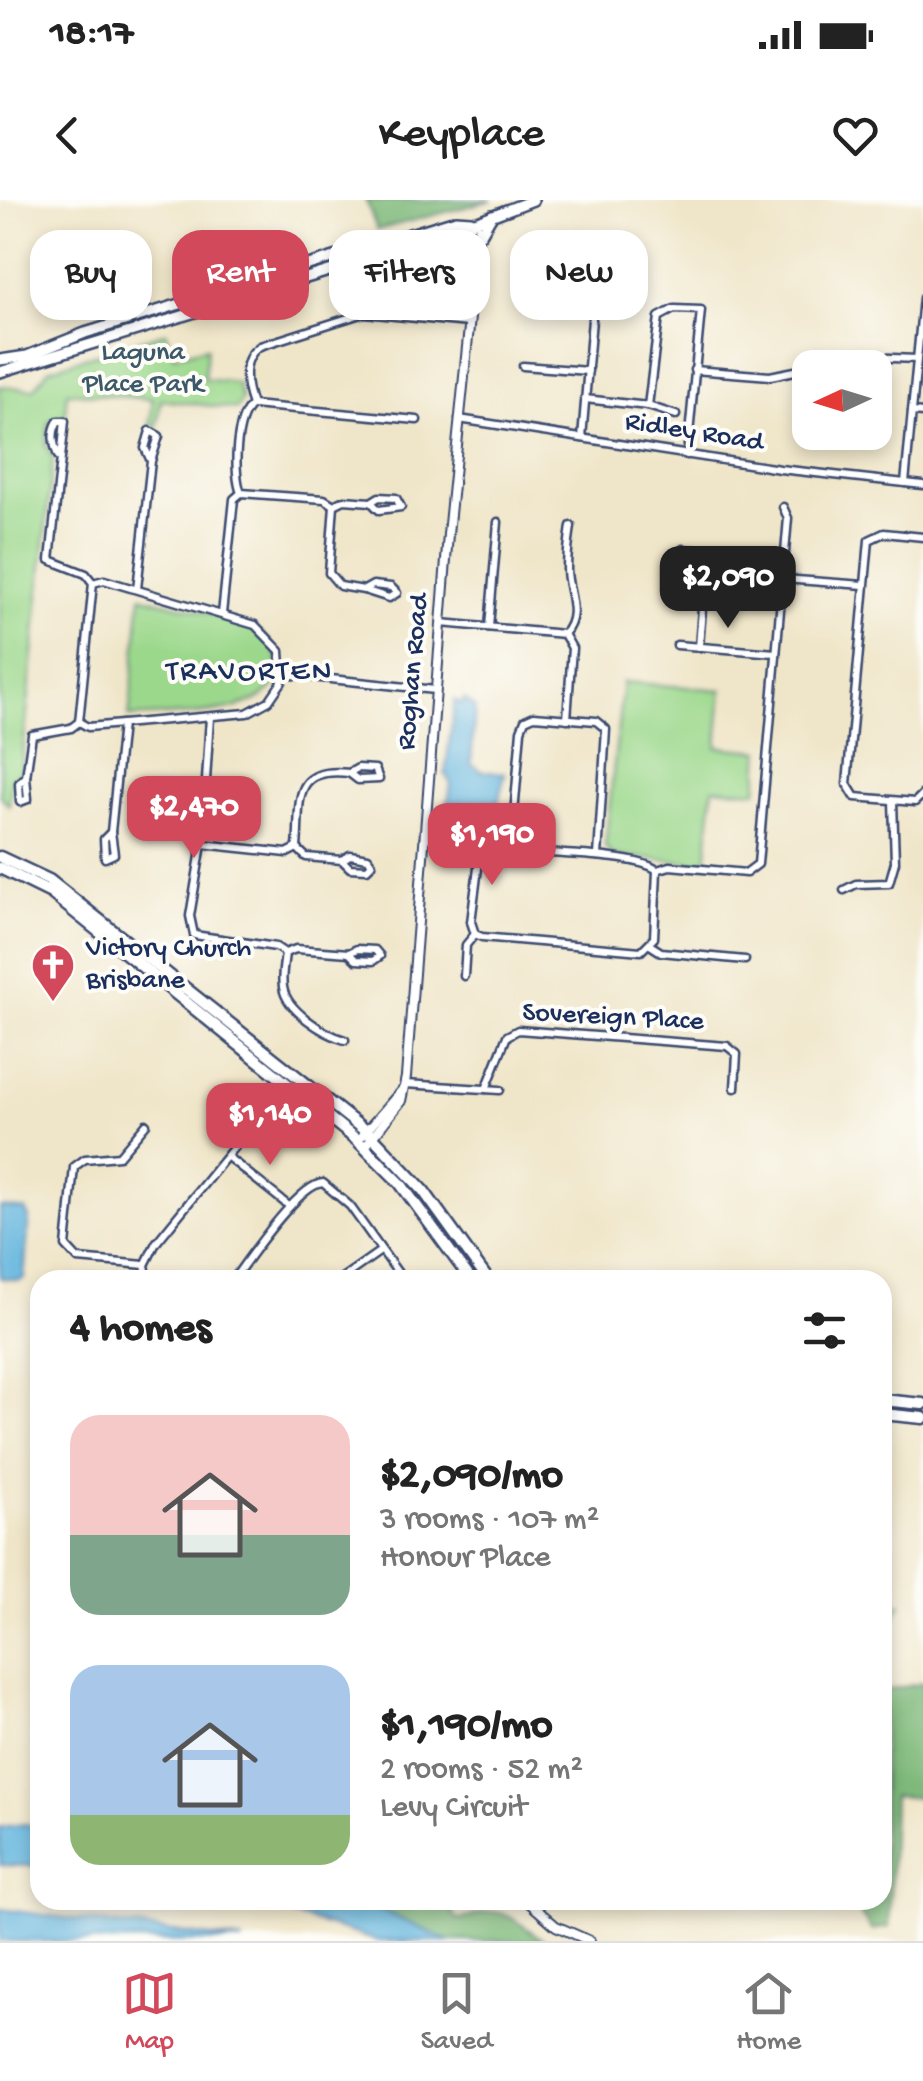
<!DOCTYPE html>
<html lang="en">
<head>
<meta charset="utf-8">
<style>
  :root { --surface:#fff; --page:#f2f2f2; --text:#222; --muted:#767676; --line:#e0e0e0; --accent:#d1495b }
  body { margin:0; font-family:"Gochi Hand",sans-serif; background:var(--page); color:var(--text); height:100vh; display:flex; flex-direction:column; font-size:38px; white-space:nowrap }
  * { box-sizing:border-box; margin:0 }
  p { font-size:32px; color:var(--muted) }
  .icon { flex:none; width:55px; height:55px; fill:none; stroke:currentColor; stroke-width:2; stroke-linecap:round; stroke-linejoin:round }
  .map { position:relative; flex:1; overflow:hidden }
  .details { position:absolute; left:30px; top:1070px; width:862px; height:640px; display:flex; flex-direction:column; background:var(--surface); border-radius:30px; box-shadow:0 5px 15px #0003 }
  .details>* { flex:none }
  .banner { position:absolute; left:30px; top:30px; width:865px; height:90px; display:flex; gap:20px }
  .needle { width:65px; rotate:266deg }
  .tools { position:absolute; left:792px; top:150px; display:grid; gap:20px }
  .tools a { display:grid; place-items:center; width:100px; height:100px; border-radius:20px; background:var(--surface); box-shadow:0 5px 15px #0003; font-size:50px }
  .price { position:absolute; translate:-50% -85px; padding:0 22px; border-radius:20px; background:var(--accent); color:#fff; font-size:32px; line-height:65px; filter:drop-shadow(0 2px 5px #0008) }
  .price::after { content:''; position:absolute; left:50%; top:60px; width:30px; height:22px; margin-left:-15px; background:inherit; clip-path:polygon(0 0,100% 0,50% 100%) }
  .price.on { background:#222; color:#fff }
  ul { padding:0; list-style:none }
  li { display:flex; align-items:center; gap:30px; height:250px; padding:0 40px }
  li span { display:grid; place-items:center; flex:none; width:280px; height:200px; border-radius:30px; color:#555 }
  li>.icon { margin-inline-start:auto }
  span .icon { width:120px; height:120px; fill:#fffc; stroke-width:1 }
  li b { font-size:42px }
  h2 { display:flex; justify-content:space-between; align-items:center; height:120px; padding:0 40px; font-size:42px }
  .pill { padding:0 35px; border-radius:30px; background:var(--surface); box-shadow:0 5px 15px #0003; font-size:35px; line-height:90px }
  .pill.on { background:var(--accent); color:#fff }
  .status { display:flex; justify-content:space-between; align-items:center; height:70px; padding:0 50px; background:var(--surface); direction:ltr }
  .status svg { height:28px; fill:currentColor }
  header { display:flex; justify-content:space-between; align-items:center; height:130px; padding:0 40px; background:var(--surface); font-size:45px; font-weight:600 }
  .tab-bar { display:flex; justify-content:space-around; align-items:center; height:140px; border-top:2px solid var(--line); background:var(--surface); font-size:28px; color:var(--muted) }
  .tab-bar a { display:grid; justify-items:center; gap:5px }
  .tab-bar .on { color:var(--accent) }
  .map>svg:first-child { display:block }
</style>
</head>
<body>
<div class="status"><b>18:17</b><svg viewBox="0 0 49 12"><path d="M0 12V9h3v3zM5 12V6h3v6zM10 12V3h3v9zM15 12V0h3v12zM26 1h20v11H26zM47 4h2v5h-2z"/></svg></div>
<header><svg class="icon" aria-label="back" viewBox="0 0 24 24"><path d="M15 5l-7 7 7 7"/></svg>Keyplace<svg class="icon" aria-label="heart" viewBox="0 0 24 24"><path d="M12 20l-8-8c-3-5 5-10 8-4 3-6 11-1 8 4z"/></svg></header>
<div class="map">
<svg width="923" height="1741" viewBox="0 0 923 1741">
  <rect width="100%" height="100%" fill="#fdfcf7"/>
  <filter id="ink" filterUnits="userSpaceOnUse"><feTurbulence type="fractalNoise" baseFrequency=".01" numOctaves="2"/><feDisplacementMap in="SourceGraphic" scale="20" xChannelSelector="R" yChannelSelector="G"/><feConvolveMatrix kernelMatrix="1 2 1 2 8 2 1 2 1" color-interpolation-filters="sRGB"/></filter>
  <filter id="wash" filterUnits="userSpaceOnUse"><feTurbulence type="fractalNoise" baseFrequency=".0048" numOctaves="4" result="noise"/><feDisplacementMap in="SourceGraphic" scale="40" xChannelSelector="R" yChannelSelector="G"/><feGaussianBlur stdDeviation="2.25" result="paint"/><feColorMatrix in="noise" values="0 0 0 0 0 0 0 0 0 0 0 0 0 0 0 0 0 1.4 0 .05"/><feComposite in="paint" operator="in"/></filter>
  <g filter="url(#wash)">
    <rect width="100%" height="100%" fill="#efe5c8"/>
    <g fill="#9cd88c" stroke="#5c8475" stroke-width="2.5">
      <path d="M166,132L174,156L207,147L204,179L237,183L242,199L237,209L161,200L157,226L150,225L153,199L67,192L65,215L49,221L46,246L53,258L21,572L12,578L9,606L0,595V186L34,189L49,169Z"/>
      <path d="M141,396C177,407 227,413 259,432C270,439 276,451 278,464C286,521 166,514 129,517Z"/>
      <path d="M623,482L722,490L717,547L760,551L757,591L713,588L706,664L613,655L605,647Z"/>
    </g>
    <g fill="#7db878" stroke="#4c746b" stroke-width="2.5">
      <path d="M366,0H492L377,30Z"/>
      <path d="M883,1398L901,1404L883,1443L882,1398Z"/>
      <path d="M923,1483V1598L893,1596L889,1727L872,1730L850,1700H882L883,1491Z"/>
      <path d="M358,1700H446L456,1718C468,1721 475,1713 487,1712C510,1710 527,1730 545,1741H449Z"/>
    </g>
    <g fill="#61b4dd" stroke="#3e729e" stroke-width="2.5">
      <path d="M464,499L475,507L471,564L481,571L505,573L493,624L445,620L451,584L445,574L455,500L462,504Z"/>
      <path d="M0,1007L25,1010L29,1018L24,1078L20,1081L0,1078Z"/>
      <path d="M25,1624L40,1628V1659L34,1666L0,1665V1627Z"/>
      <path d="M244,1700H358L449,1741H379Z"/>
      <path d="M0,1709L243,1741H0Z"/>
    </g>
  </g>
  <g filter="url(#ink)">
    <g fill="none" stroke-linecap="round" stroke-linejoin="round">
      <g stroke="#3b4a6e" stroke-width="11">
        <g id="minor">
          <path d="M523,166L588,171"/>
          <path d="M812,168L868,157L917,159"/>
          <path d="M694,170L770,176L810,168"/>
          <path d="M585,199L648,206L659,117L674,109L701,110L687,255"/>
          <path d="M252,205C245,185 240,159 260,146L364,113L469,123"/>
          <path d="M648,206L676,215"/>
          <path d="M912,212L923,213"/>
          <path d="M459,219L780,269L923,285"/>
          <path d="M582,238L592,119"/>
          <path d="M58,256C53,243 51,233 58,221H65L50,360L86,374L93,383"/>
          <path d="M905,283L923,98"/>
          <path d="M241,293C233,273 235,219 252,205L417,220"/>
          <path d="M379,297L396,298L401,307L379,310L371,302Z"/>
          <path d="M334,305L329,373L340,386L364,390"/>
          <path d="M923,337L884,333L869,340L847,584L855,597L915,602L923,594"/>
          <path d="M683,349L702,351L706,357L699,447"/>
          <path d="M783,379L864,385"/>
          <path d="M104,380L255,425L280,451L282,482L269,501L247,513L88,527L79,522L93,383Z"/>
          <path d="M373,385L391,387L397,393L389,398L364,390Z"/>
          <path d="M137,389L151,261L159,236L150,231L145,248L151,261"/>
          <path d="M222,414L234,299L241,293L324,299L334,305L344,300L371,302"/>
          <path d="M441,423L564,434C582,414 567,392 567,369C567,355 569,340 571,326"/>
          <path d="M489,427L498,322"/>
          <path d="M564,434L572,448L567,519"/>
          <path d="M677,445L776,453"/>
          <path d="M283,474L435,490"/>
          <path d="M210,517L202,644L287,653L297,648L306,657L342,660"/>
          <path d="M358,568L375,569L379,579L358,580L349,573Z"/>
          <path d="M26,577L32,535L71,528L79,522"/>
          <path d="M26,577L28,599L20,602L19,583Z"/>
          <path d="M111,632L122,524"/>
          <path d="M111,632L114,654L105,658L104,639Z"/>
          <path d="M424,638C448,640 470,645 494,649C530,655 634,652 657,670"/>
          <path d="M202,644L190,716L194,735L276,747L285,753L296,749L349,753"/>
          <path d="M481,645L471,722L475,734L482,737L641,751L654,738L657,670"/>
          <path d="M297,648C301,603 290,566 349,573"/>
          <path d="M511,651L521,530L525,520L534,516L596,521L606,529L598,656"/>
          <path d="M350,655L368,658L372,664L367,669L350,668L342,660Z"/>
          <path d="M657,670L670,666L746,673L758,664L788,318L783,307"/>
          <path d="M844,690L856,684L889,683L895,662L893,601"/>
          <path d="M650,745L661,752L745,760"/>
          <path d="M357,749L375,750L380,756L373,761L356,760L349,753Z"/>
          <path d="M285,753C284,764 281,776 283,787C286,810 324,834 345,840"/>
          <path d="M464,776L466,745L475,734"/>
          <path d="M405,884L500,890"/>
          <path d="M486,889L507,836L518,830L727,846L737,854L735,888"/>
          <path d="M229,958L289,1006"/>
          <path d="M145,1065L78,1059L66,1046L74,967L85,959L119,956L146,924"/>
          <path d="M148,1080L145,1065L156,1043L287,882"/>
          <path d="M233,1080C249,1058 299,984 323,983L350,1006L403,1080"/>
          <path d="M339,1080L379,1052"/>
        </g>
      </g>
      <g stroke="#3b4a6e" stroke-width="12">
        <g id="tertiary">
          <path d="M452,31L471,39L476,58"/>
          <path d="M363,935L402,890"/>
          <path d="M365,947L401,901L406,877L448,334L479,29"/>
          <path d="M526,1700L556,1726L590,1741"/>
        </g>
      </g>
      <g stroke="#3b4a6e" stroke-width="14">
        <g id="secondary">
          <path d="M481,34L492,15"/>
          <path d="M0,160L27,156L85,133L456,20L471,21"/>
          <path d="M0,172L417,44L533,0"/>
        </g>
      </g>
      <g stroke="#3b4a6e" stroke-width="15">
        <g id="primary">
          <path d="M0,657L49,680L373,937L423,990L488,1080"/>
          <path d="M0,668L51,693L358,941L400,983L471,1080"/>
          <path d="M882,1200L923,1204"/>
          <path d="M882,1214L923,1218"/>
        </g>
      </g>
      <use href="#minor" stroke="#fff" stroke-width="6"/>
      <use href="#tertiary" stroke="#fff" stroke-width="8"/>
      <use href="#secondary" stroke="#fff" stroke-width="9"/>
      <use href="#primary" stroke="#fff" stroke-width="10"/>
    </g>
  </g>
  <defs>
    <g id="church-pin" transform="scale(2.25)"><path d="M0 17L-7.5 6A9.5 9.5 0 1 1 7.5 6Z" fill="#d1495b" stroke="#fdfcf7"/><path d="M-1.2-6h2.4v3.5h3.3v2.4h-3.3V6h-2.4V-.1h-3.3v-2.4h3.3Z" fill="#fff"/></g>
  </defs>
  <g fill-rule="evenodd">
    <use href="#church-pin" x="53" y="765"/>
  </g>
  <g text-anchor="middle" dominant-baseline="central" stroke-width="8" stroke-linejoin="round" paint-order="stroke">
    <g font-size="28" fill="#3b596a" stroke="#fdfcf7">
      <text x="143" y="153">Laguna<tspan x="143" dy="32">Place Park</tspan></text>
    </g>
    <g font-size="28" fill="#1b2f5e" stroke="#fdfcf7">
      <text transform="translate(694 233) rotate(9)">Ridley Road</text>
      <text transform="translate(414 472) rotate(-85)">Roghan Road</text>
      <text transform="translate(613 818) rotate(3)">Sovereign Place</text>
    </g>
    <g font-size="28" fill="#1b2f5e" stroke="#fdfcf7" text-anchor="start">
      <text x="86" y="749">Victory Church<tspan x="86" dy="32">Brisbane</tspan></text>
    </g>
    <g font-size="30" letter-spacing="2.5" fill="#1b2f5e" stroke="#fdfcf7">
      <text x="250" y="473">TRAVORTEN</text>
    </g>
  </g>
</svg>
<div class="tools">
<a><svg class="needle" viewBox="-14 -14 28 28"><path d="M0-13l5 13h-10z" fill="#e53935"/><path d="M0 13l5-13h-10z" fill="#767676"/></svg></a>
</div>
<b class="price on" style="left:728px;top:431px">$2,090</b>
<b class="price" style="left:194px;top:661px">$2,470</b>
<b class="price" style="left:492px;top:688px">$1,190</b>
<b class="price" style="left:270px;top:968px">$1,140</b>
<div class="banner">
<a class="pill">Buy</a>
<a class="pill on">Rent</a>
<a class="pill">Filters</a>
<a class="pill">New</a>
</div>
<section class="details">
<h2>4 homes<svg class="icon" aria-label="filters" viewBox="0 0 24 24"><path d="M4 7h16M4 17h16"/><circle cx="9" cy="7" r="2"/><circle cx="15" cy="17" r="2"/></svg></h2>
<ul>
<li><span style="background:linear-gradient(#f6c9c9 60%,#7fa58c 0)"><svg class="icon" aria-label="home" viewBox="0 0 24 24"><path d="M3 11l9-7 9 7M6 9v11h12V9"/></svg></span><div><b>$2,090/mo</b><p>3 rooms · 107 m²</p><p>Honour Place</p></div></li>
<li><span style="background:linear-gradient(#a9c7e8 75%,#8fb573 0)"><svg class="icon" aria-label="home" viewBox="0 0 24 24"><path d="M3 11l9-7 9 7M6 9v11h12V9"/></svg></span><div><b>$1,190/mo</b><p>2 rooms · 52 m²</p><p>Levy Circuit</p></div></li>
</ul>
</section>
</div>
<nav class="tab-bar">
<a class="on"><svg class="icon" aria-label="map" viewBox="0 0 24 24"><path d="M3 6l6-2 6 2 6-2v14l-6 2-6-2-6 2zM9 4v14M15 6v14"/></svg>Map</a>
<a><svg class="icon" aria-label="saved" viewBox="0 0 24 24"><path d="M7 4h10v16l-5-4-5 4z"/></svg>Saved</a>
<a><svg class="icon" aria-label="home" viewBox="0 0 24 24"><path d="M3 11l9-7 9 7M6 9v11h12V9"/></svg>Home</a>
</nav>
</body>
</html>
